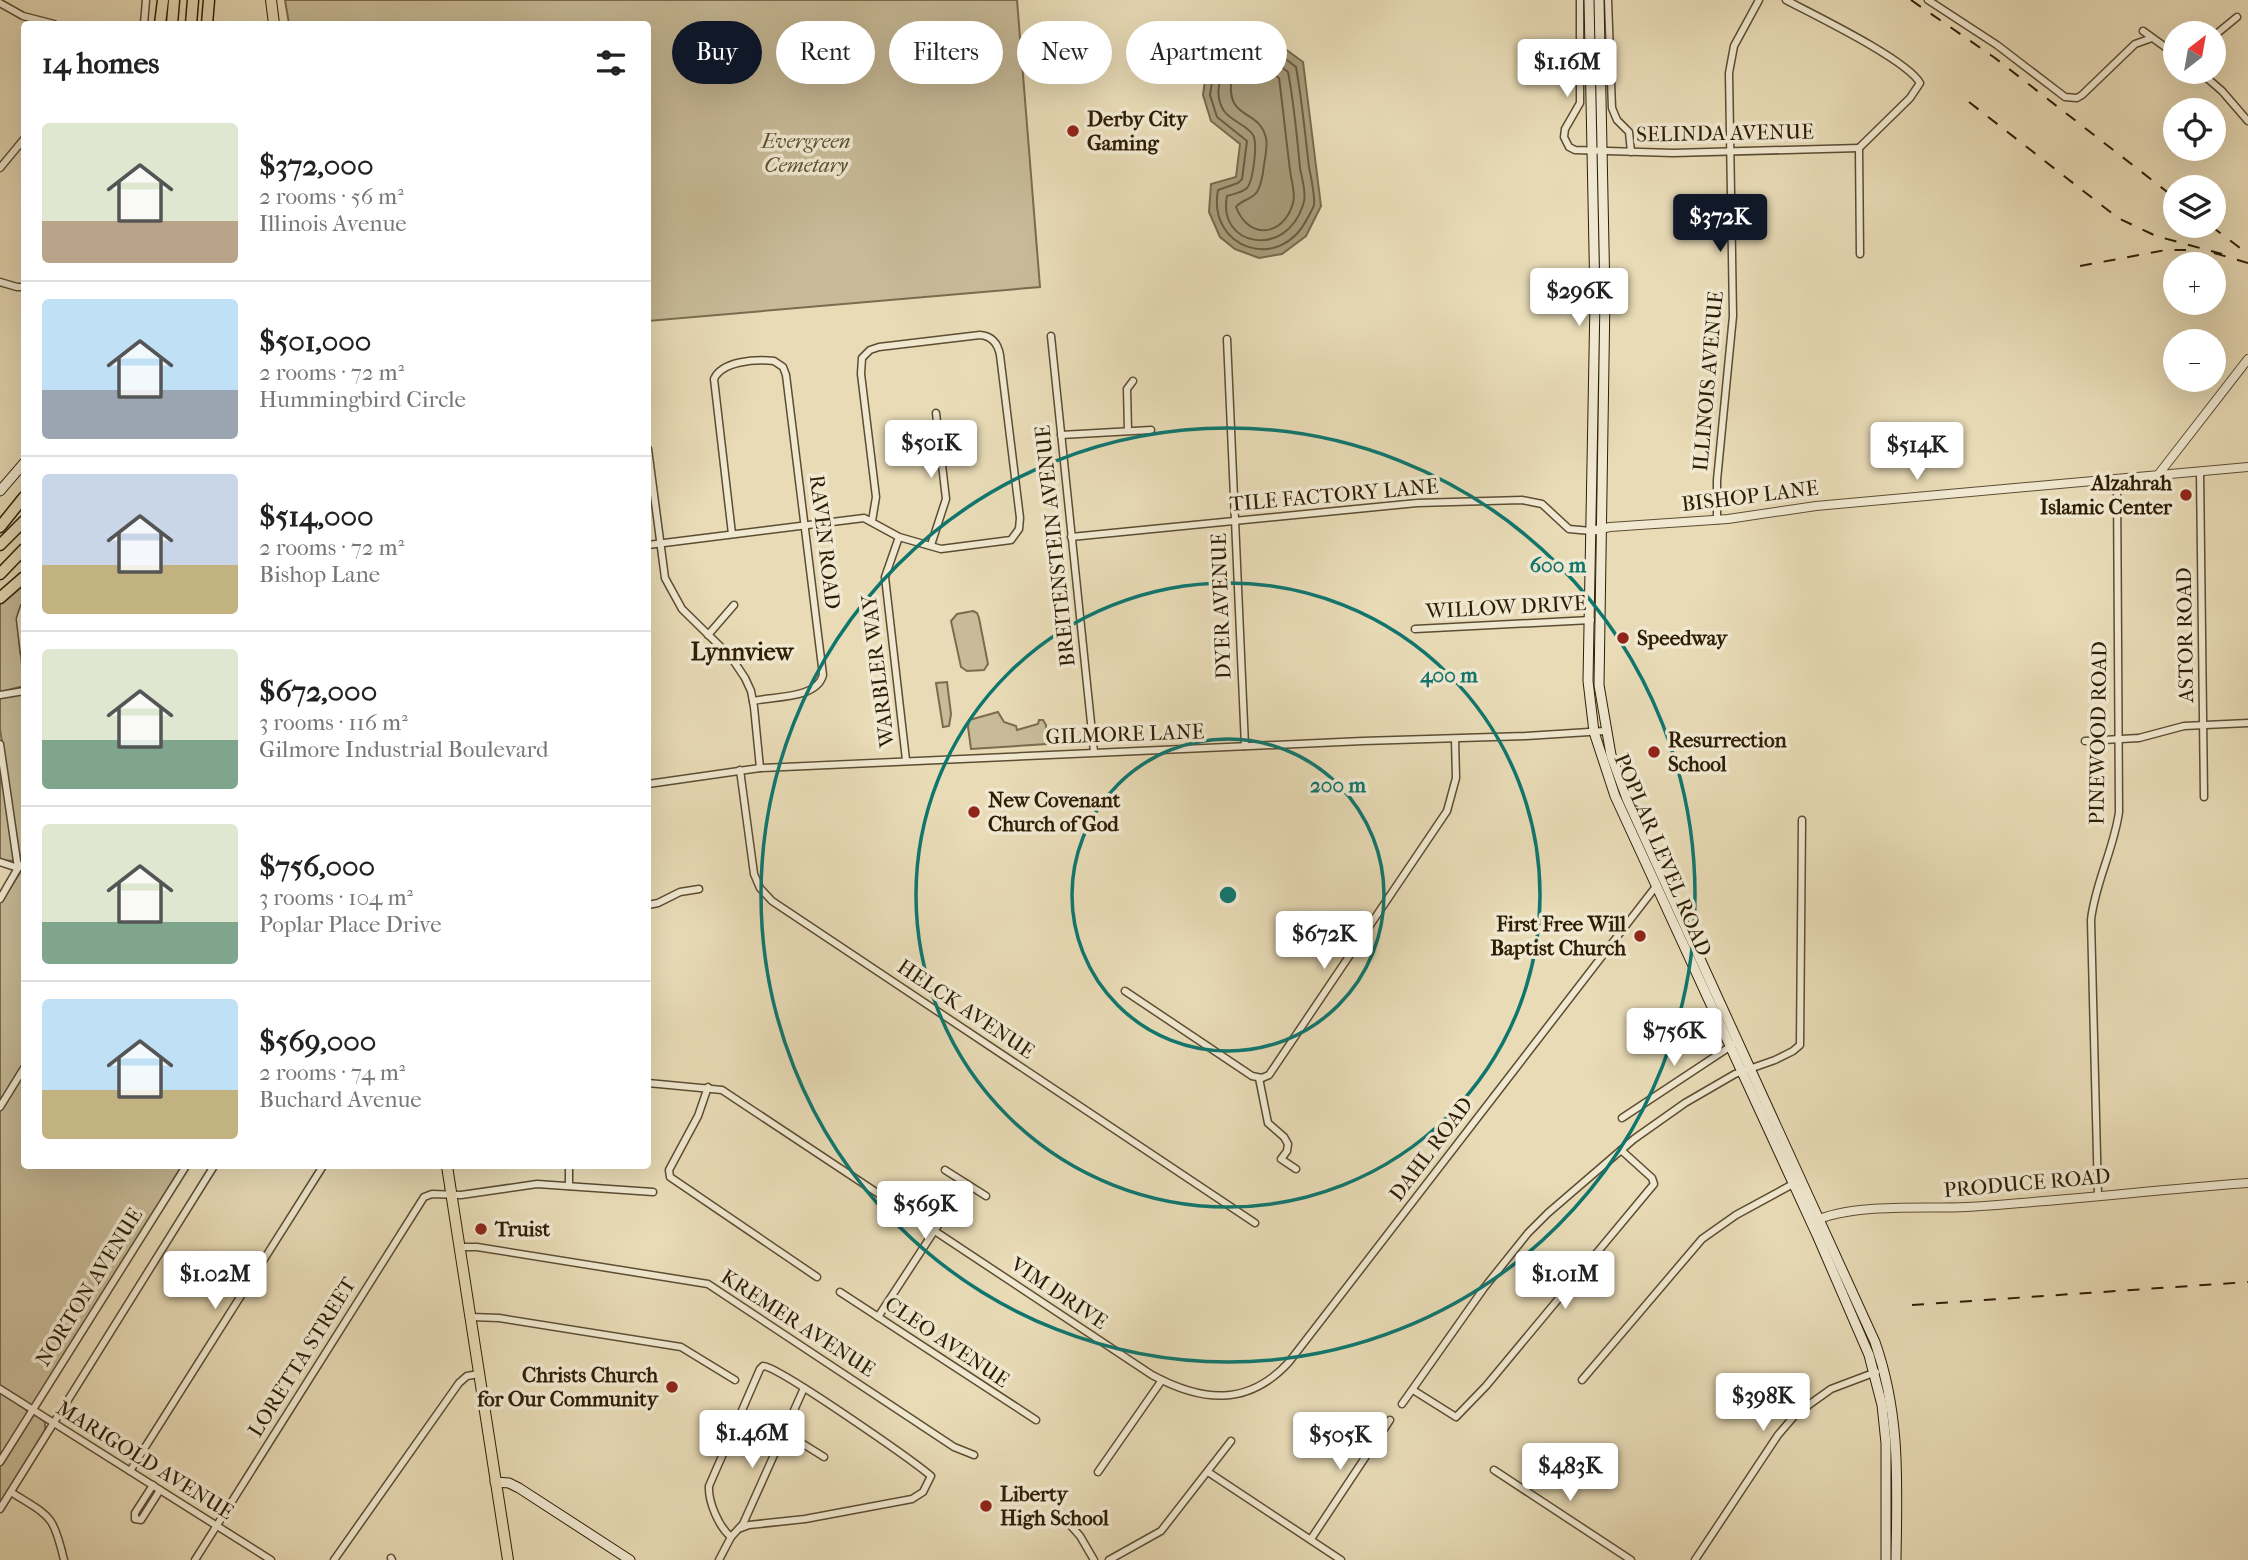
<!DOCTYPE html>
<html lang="en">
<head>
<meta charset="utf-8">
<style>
  :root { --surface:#fff; --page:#f6f6f6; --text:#222; --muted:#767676; --line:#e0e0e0; --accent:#111827 }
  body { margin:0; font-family:"IM FELL French Canon",serif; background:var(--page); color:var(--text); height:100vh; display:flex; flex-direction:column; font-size:26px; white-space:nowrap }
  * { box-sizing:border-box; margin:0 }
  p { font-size:23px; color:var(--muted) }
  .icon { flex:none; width:38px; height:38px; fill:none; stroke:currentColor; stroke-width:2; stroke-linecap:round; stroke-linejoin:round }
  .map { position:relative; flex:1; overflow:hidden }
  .side { position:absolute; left:21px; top:21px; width:630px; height:1148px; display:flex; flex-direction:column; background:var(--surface); border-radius:7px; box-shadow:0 7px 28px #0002 }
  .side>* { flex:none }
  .guide { position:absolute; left:672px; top:21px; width:665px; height:63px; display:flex; gap:14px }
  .needle { width:46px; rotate:31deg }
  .fabs { position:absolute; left:2163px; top:21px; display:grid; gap:14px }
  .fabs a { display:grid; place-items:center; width:63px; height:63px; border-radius:50%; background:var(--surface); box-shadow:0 7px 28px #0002; font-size:35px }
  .price { position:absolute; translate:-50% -60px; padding:0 16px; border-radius:7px; background:#fff; color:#222; font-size:23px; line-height:46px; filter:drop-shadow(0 2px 4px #0008) }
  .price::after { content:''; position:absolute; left:50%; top:42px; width:21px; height:16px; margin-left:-10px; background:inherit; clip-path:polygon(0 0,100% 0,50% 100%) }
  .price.active { background:var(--accent); color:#fff }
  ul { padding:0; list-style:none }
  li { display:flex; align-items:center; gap:21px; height:175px; padding:0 21px }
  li+li { border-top:2px solid var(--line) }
  li span { display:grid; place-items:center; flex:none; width:196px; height:140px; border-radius:7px; color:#555 }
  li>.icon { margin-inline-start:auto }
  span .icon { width:84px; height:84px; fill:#fffc; stroke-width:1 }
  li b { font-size:30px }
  h2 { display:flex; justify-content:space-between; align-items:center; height:84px; padding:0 21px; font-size:30px }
  .tag { padding:0 24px; border-radius:32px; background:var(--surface); box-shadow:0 7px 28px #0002; font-size:24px; line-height:63px }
  .tag.active { background:var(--accent); color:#fff }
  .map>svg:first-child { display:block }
</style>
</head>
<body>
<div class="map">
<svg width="2248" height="1560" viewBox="0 0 2248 1560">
  <rect width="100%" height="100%" fill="#e8dbb6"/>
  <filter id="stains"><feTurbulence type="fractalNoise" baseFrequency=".00286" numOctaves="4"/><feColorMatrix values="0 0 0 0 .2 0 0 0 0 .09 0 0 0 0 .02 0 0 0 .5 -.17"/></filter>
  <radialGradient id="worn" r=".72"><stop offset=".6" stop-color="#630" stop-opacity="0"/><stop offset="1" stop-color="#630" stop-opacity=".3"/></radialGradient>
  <g fill="#c8bb98" stroke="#7b6c4f" stroke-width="2">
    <path d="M285,0H1017L1040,287L648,321V24H289Z"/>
    <path d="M24,583V603L17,618L24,686L0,692V603Z"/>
    <path d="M973,611L977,613L979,618L988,664L984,670L967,671L961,667L951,621L957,614Z"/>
    <path d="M947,682L951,714L949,726L943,727L936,683Z"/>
    <path d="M24,692V858H23L20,856L18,849L0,729V696Z"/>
    <path d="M998,712L1004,722L1016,726L1017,730L1038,724L1039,720H1043L1046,725L1047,744L971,749L968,727L969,720Z"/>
    <path d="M0,759L15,861L0,860Z"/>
    <path d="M24,867V1063L0,1102V903Z"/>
    <path d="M24,1071V1166H183L33,1407L0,1386V1110Z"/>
    <path d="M0,1391L29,1412L0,1458Z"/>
    <path d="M36,1415L45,1422V1430L0,1503V1466L32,1416Z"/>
  </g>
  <path fill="#a99b7a" stroke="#78694c" stroke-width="2" d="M1239,41L1277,43L1303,62L1321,206L1306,236L1282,254L1259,258L1235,249L1220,237L1209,212L1211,184L1236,177L1240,144L1211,121L1203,95L1207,66L1221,47Z"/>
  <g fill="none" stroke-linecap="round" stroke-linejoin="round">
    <g stroke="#6c5c40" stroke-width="2">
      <path d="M1239,48L1274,50L1296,67C1302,100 1305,134 1309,167C1311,178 1315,194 1314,205C1313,209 1309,215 1307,219C1280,273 1207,249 1218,190L1238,183L1242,179L1247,141L1217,117L1210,95L1214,68L1226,53Z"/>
      <path d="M1241,57L1271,59L1288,72C1294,103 1297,136 1300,168C1302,179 1307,195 1303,205C1286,259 1217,247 1227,196C1233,194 1241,193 1247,188C1253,181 1258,144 1253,135C1247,125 1231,121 1224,111C1212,92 1221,64 1241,57Z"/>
      <path d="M1242,68L1267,69L1279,78C1283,108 1286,139 1290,170C1291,180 1296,194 1293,203C1284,236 1249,241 1236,207C1241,200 1251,200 1257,192C1262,184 1263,174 1264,165C1265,157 1268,147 1266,138C1259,107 1224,122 1232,76Z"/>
    </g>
    <g stroke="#5c4d32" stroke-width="9">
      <g id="minor">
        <path d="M1580,0V103L1565,129L1564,137L1569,147L1575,150L1673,153L1859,148"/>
        <path d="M1608,0L1612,108L1617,120L1629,132L1631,152"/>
        <path d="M1786,0C1814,15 1906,59 1920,83L1910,98L1859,148L1860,254"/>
        <path d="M1928,0L1997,45L2065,97L2077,98L2082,95L2135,44L2152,38"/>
        <path d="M0,3L23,16L54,24"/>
        <path d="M144,24L146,0"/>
        <path d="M2143,31L2175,54"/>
        <path d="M2214,36L2237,17"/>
        <path d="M2200,72L2222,91L2248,121"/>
        <path d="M0,168L24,139"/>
        <path d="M0,282L17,287H24"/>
        <path d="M1051,336L1094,752"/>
        <path d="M1227,339L1245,746"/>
        <path d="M1128,431L1127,389L1133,381"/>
        <path d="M1061,435L1151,430"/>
        <path d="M648,449L665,578L682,609L731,657L745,678L751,691L754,707L760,768"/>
        <path d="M2200,472L2204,797"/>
        <path d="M1717,520V480L1733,316L1729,73L1734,46L1759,0"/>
        <path d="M732,534L714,379C722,361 755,359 774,361L783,367L786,375L823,675C817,699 774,696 753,701"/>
        <path d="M899,537L885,577L906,760"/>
        <path d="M1071,537L1417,503L1522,500L1542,504L1569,529L1591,531"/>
        <path d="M648,545L864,518L899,537L941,549L1011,540L1019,529L1020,518L1000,355C998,344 992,336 980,335L879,347L870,350L862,358L861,374L876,497L872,521"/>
        <path d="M931,545L946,499L936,413"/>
        <path d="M24,607L20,619L24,653"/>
        <path d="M1415,629L1591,620"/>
        <path d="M708,635L734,605"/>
        <path d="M0,695L24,691"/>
        <path d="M2085,741L2139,738L2184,726L2248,723"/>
        <path d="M0,744L18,868L0,899"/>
        <path d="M740,770L754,874L760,888L772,901L1255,1223"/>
        <path d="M648,784L760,768L1363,741L1526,736L1605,731"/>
        <path d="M0,862L18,868L24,863"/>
        <path d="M648,905L658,903L680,892L699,889"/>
        <path d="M1125,991L1252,1076L1262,1078L1269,1075L1447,811L1456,778L1455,739"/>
        <path d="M1259,1078L1268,1123L1284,1137L1288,1144L1287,1151L1281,1159L1296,1169"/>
        <path d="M648,1083L722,1090L1152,1375C1202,1402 1248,1407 1289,1362L1657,885"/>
        <path d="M708,1087L698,1116L669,1170L670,1177L817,1277"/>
        <path d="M0,1107L24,1068"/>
        <path d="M1622,1118L1734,1044"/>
        <path d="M569,1166V1186"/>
        <path d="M945,1170L986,1196"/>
        <path d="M2098,1195L2091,920C2095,883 2114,849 2119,812L2117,479"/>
        <path d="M461,1247H477L708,1284L954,1447L974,1455"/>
        <path d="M840,1292L1036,1420"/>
        <path d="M471,1317L499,1318L681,1347L735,1380"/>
        <path d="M878,1317L965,1184"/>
        <path d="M1582,1380L1702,1239L1736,1215L1793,1184"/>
        <path d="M0,1389L271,1560"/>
        <path d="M1413,1390L1456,1417L1486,1386L1654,1184L1652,1178L1621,1150"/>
        <path d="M1402,1404L1484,1288L1528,1233L1548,1213L1634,1139L1685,1103L1735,1074L1775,1060L1793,1051L1800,1045L1802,820"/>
        <path d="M784,1432L824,1457"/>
        <path d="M0,1462L186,1166"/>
        <path d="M1494,1470L1631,1560"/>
        <path d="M130,1471L323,1166"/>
        <path d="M1098,1472L1162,1380"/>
        <path d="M1208,1472L1341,1560"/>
        <path d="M153,1485L135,1513V1519L141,1520L160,1490"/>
        <path d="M11,1492C50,1517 53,1513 64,1560"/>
        <path d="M0,1509L214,1166"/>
        <path d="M1063,1517L1080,1536L1094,1560"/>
        <path d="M731,1537C719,1527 708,1502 709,1486L760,1369L763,1366C778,1366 912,1460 931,1476L923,1492L912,1499L805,1519L749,1525L741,1528"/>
        <path d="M1311,1539L1390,1420"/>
        <path d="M391,1558L392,1560"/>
        <path d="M195,1560L424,1197L432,1194L461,1195L537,1184L653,1192"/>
        <path d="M334,1560L459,1383L467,1376L479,1374"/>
        <path d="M719,1560L731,1537L743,1524L804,1388"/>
        <path d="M1109,1560L1161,1531L1231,1441"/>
        <path d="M1695,1560L1778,1435L1796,1414L1831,1389L1876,1372"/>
      </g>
    </g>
    <g stroke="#5c4d32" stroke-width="10">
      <g id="tertiary">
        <path d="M2158,475L2248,359"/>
        <path d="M1591,531L1610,527L1728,519L1816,506L2248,467"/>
        <path d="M1814,1221C1855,1203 1921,1209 1967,1207C2061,1201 2154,1190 2248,1183"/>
      </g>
    </g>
    <g stroke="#2e1e06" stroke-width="11">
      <g id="secondary">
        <path d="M1589,0L1595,300L1588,681L1594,732L1615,796L1817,1235L1869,1355L1882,1405L1886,1443V1560"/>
        <path d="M1599,0L1605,296L1599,685L1611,755L1627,799L1875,1342C1901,1416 1897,1484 1896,1560"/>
        <path d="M0,491L24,463"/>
        <path d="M495,1482L509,1483L519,1488L630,1560"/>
      </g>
    </g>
    <g stroke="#2e1e06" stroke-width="12">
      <g id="primary">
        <path d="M271,0L274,24"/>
        <path d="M447,1166L508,1560"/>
      </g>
    </g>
    <g stroke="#2e1e06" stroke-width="13">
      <g id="motorway">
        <path d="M160,24L163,0"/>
        <path d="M172,24L174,0"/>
        <path d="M191,24L193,0"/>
        <path d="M207,24L209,0"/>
        <path d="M0,527L24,497"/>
        <path d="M0,545L24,521"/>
        <path d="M0,574L24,549"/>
        <path d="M0,598L24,577"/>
      </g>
    </g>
    <use href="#minor" stroke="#f0e8d0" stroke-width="6"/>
    <use href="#tertiary" stroke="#f0e8d0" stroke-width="8"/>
    <use href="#secondary" stroke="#f0e8d0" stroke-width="9"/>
    <use href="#primary" stroke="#e8dbb6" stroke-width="10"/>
    <use href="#motorway" stroke="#e8dbb6" stroke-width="10"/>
    <g stroke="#2e1e06" stroke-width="2" stroke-dasharray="12 12" stroke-linecap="butt">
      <path d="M1911,0L1995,58L2175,198"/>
      <path d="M1969,102L2118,218L2156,236L2222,254"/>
      <path d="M2211,226L2248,254"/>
      <path d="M2214,253L2248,263"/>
      <path d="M2080,266L2166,250H2186"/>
      <path d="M1912,1305L2248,1282"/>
    </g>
  </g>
  <g fill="none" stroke="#0f766e" stroke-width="3.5">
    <circle cx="1228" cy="895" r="156"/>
    <circle cx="1228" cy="895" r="312"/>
    <circle cx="1228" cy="895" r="467"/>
  </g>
  <g fill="#8f2418" stroke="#f0e8d0" stroke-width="2.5">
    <circle cx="1073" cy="131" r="7"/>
    <circle cx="2186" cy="495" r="7"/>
    <circle cx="1623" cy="638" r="7"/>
    <circle cx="1654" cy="752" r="7"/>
    <circle cx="974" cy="812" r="7"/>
    <circle cx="1640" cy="936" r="7"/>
    <circle cx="481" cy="1229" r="7"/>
    <circle cx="672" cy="1387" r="7"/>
    <circle cx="986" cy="1506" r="7"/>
  </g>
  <g text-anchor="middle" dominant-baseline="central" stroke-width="7" stroke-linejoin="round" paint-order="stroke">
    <g font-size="21" font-weight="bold" fill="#2e1e06" stroke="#f0e8d0" text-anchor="start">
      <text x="1087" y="119">Derby City<tspan x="1087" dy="24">Gaming</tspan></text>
      <text x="2172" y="483" text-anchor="end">Alzahrah<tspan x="2172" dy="24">Islamic Center</tspan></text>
      <text x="1637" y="638">Speedway</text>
      <text x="1668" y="740">Resurrection<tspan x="1668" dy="24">School</tspan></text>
      <text x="988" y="800">New Covenant<tspan x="988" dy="24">Church of God</tspan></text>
      <text x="1626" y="924" text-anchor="end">First Free Will<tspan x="1626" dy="24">Baptist Church</tspan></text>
      <text x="495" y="1229">Truist</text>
      <text x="658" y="1375" text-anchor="end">Christs Church<tspan x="658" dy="24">for Our Community</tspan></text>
      <text x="1000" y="1494">Liberty<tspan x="1000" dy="24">High School</tspan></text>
    </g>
    <g font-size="21" fill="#2e1e06" stroke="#f0e8d0">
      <text transform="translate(1725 133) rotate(-1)">SELINDA AVENUE</text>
      <text transform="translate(1708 381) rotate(-85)">ILLINOIS AVENUE</text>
      <text transform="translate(1334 495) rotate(-5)">TILE FACTORY LANE</text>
      <text transform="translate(1750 496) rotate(-7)">BISHOP LANE</text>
      <text transform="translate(825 542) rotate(83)">RAVEN ROAD</text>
      <text transform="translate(1055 546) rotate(-96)">BREITENSTEIN AVENUE</text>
      <text transform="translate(1221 606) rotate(-92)">DYER AVENUE</text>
      <text transform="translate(1506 607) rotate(-3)">WILLOW DRIVE</text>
      <text transform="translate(2185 635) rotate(-91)">ASTOR ROAD</text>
      <text transform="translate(878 671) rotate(-97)">WARBLER WAY</text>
      <text transform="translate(2098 733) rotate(-89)">PINEWOOD ROAD</text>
      <text transform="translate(1125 734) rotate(-2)">GILMORE LANE</text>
      <text transform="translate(1663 855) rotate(67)">POPLAR LEVEL ROAD</text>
      <text transform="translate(966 1009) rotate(34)">HELCK AVENUE</text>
      <text transform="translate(1431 1149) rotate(-53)">DAHL ROAD</text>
      <text transform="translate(2027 1183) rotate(-5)">PRODUCE ROAD</text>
      <text transform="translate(89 1287) rotate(-58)">NORTON AVENUE</text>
      <text transform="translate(1059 1293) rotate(34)">VIM DRIVE</text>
      <text transform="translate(798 1323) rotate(33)">KREMER AVENUE</text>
      <text transform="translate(947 1342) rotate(34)">CLEO AVENUE</text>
      <text transform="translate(302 1357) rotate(-58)">LORETTA STREET</text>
      <text transform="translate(145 1460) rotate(32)">MARIGOLD AVENUE</text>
    </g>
    <g font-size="21" font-style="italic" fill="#5c4d32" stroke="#f0e8d0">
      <text x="806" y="141">Evergreen<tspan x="806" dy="24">Cemetary</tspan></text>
    </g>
    <g font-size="24" font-weight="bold" fill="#2e1e06" stroke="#f0e8d0">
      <text x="742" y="652">Lynnview</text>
    </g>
  </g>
  <circle cx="1228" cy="895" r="10" fill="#0f766e" stroke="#f0e8d0" stroke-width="3.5"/>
  <g font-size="21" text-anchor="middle" font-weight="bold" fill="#0f766e" stroke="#f0e8d0" stroke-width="7" stroke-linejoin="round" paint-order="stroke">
    <text x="1558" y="572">600 m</text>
    <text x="1449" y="682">400 m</text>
    <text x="1338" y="792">200 m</text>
  </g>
  <rect width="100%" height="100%" filter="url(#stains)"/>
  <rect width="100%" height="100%" fill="url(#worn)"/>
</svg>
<div class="fabs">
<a><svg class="needle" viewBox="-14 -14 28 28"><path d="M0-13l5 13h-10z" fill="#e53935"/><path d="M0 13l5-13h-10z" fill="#767676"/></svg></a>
<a><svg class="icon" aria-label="locate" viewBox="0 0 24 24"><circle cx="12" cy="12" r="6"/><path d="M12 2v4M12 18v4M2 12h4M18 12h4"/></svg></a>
<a><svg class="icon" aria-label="layers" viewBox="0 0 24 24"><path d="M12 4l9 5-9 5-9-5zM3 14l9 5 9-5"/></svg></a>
<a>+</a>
<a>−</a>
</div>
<b class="price" style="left:1567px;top:99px">$1.16M</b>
<b class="price active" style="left:1720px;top:254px">$372K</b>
<b class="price" style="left:1579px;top:328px">$296K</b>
<b class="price" style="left:931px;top:480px">$501K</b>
<b class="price" style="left:1917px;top:482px">$514K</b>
<b class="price" style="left:1324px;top:971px">$672K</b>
<b class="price" style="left:1674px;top:1068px">$756K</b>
<b class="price" style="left:925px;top:1241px">$569K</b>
<b class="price" style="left:215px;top:1311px">$1.02M</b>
<b class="price" style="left:1565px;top:1311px">$1.01M</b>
<b class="price" style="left:1763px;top:1433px">$398K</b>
<b class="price" style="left:752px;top:1470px">$1.46M</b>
<b class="price" style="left:1340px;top:1472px">$505K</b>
<b class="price" style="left:1570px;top:1503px">$483K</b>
<div class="guide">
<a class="tag active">Buy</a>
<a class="tag">Rent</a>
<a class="tag">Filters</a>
<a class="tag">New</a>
<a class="tag">Apartment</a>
</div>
<section class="side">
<h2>14 homes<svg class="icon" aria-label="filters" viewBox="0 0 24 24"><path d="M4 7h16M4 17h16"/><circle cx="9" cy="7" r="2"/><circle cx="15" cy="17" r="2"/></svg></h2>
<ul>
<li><span style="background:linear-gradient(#dfe7d0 70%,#b9a48a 0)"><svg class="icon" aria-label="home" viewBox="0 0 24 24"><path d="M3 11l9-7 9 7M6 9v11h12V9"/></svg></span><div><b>$372,000</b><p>2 rooms · 56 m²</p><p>Illinois Avenue</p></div></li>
<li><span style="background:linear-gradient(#bfe0f5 65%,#9aa5b1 0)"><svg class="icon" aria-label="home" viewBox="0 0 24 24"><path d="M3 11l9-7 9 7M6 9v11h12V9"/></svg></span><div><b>$501,000</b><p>2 rooms · 72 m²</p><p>Hummingbird Circle</p></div></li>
<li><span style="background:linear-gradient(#c9d6e8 65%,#c2b280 0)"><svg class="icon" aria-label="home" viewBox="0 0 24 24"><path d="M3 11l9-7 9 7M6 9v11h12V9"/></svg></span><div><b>$514,000</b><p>2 rooms · 72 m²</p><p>Bishop Lane</p></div></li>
<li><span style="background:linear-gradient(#dfe7d0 65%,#7fa58c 0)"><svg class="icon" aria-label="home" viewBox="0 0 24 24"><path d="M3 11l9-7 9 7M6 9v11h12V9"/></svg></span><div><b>$672,000</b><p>3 rooms · 116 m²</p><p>Gilmore Industrial Boulevard</p></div></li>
<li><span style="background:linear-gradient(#dfe7d0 70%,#7fa58c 0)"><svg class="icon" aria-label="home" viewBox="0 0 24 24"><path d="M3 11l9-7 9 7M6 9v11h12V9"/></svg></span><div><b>$756,000</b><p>3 rooms · 104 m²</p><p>Poplar Place Drive</p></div></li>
<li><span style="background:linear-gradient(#bfe0f5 65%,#c2b280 0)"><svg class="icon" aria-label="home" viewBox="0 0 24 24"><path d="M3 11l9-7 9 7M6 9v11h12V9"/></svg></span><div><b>$569,000</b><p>2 rooms · 74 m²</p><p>Buchard Avenue</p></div></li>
</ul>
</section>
</div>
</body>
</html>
